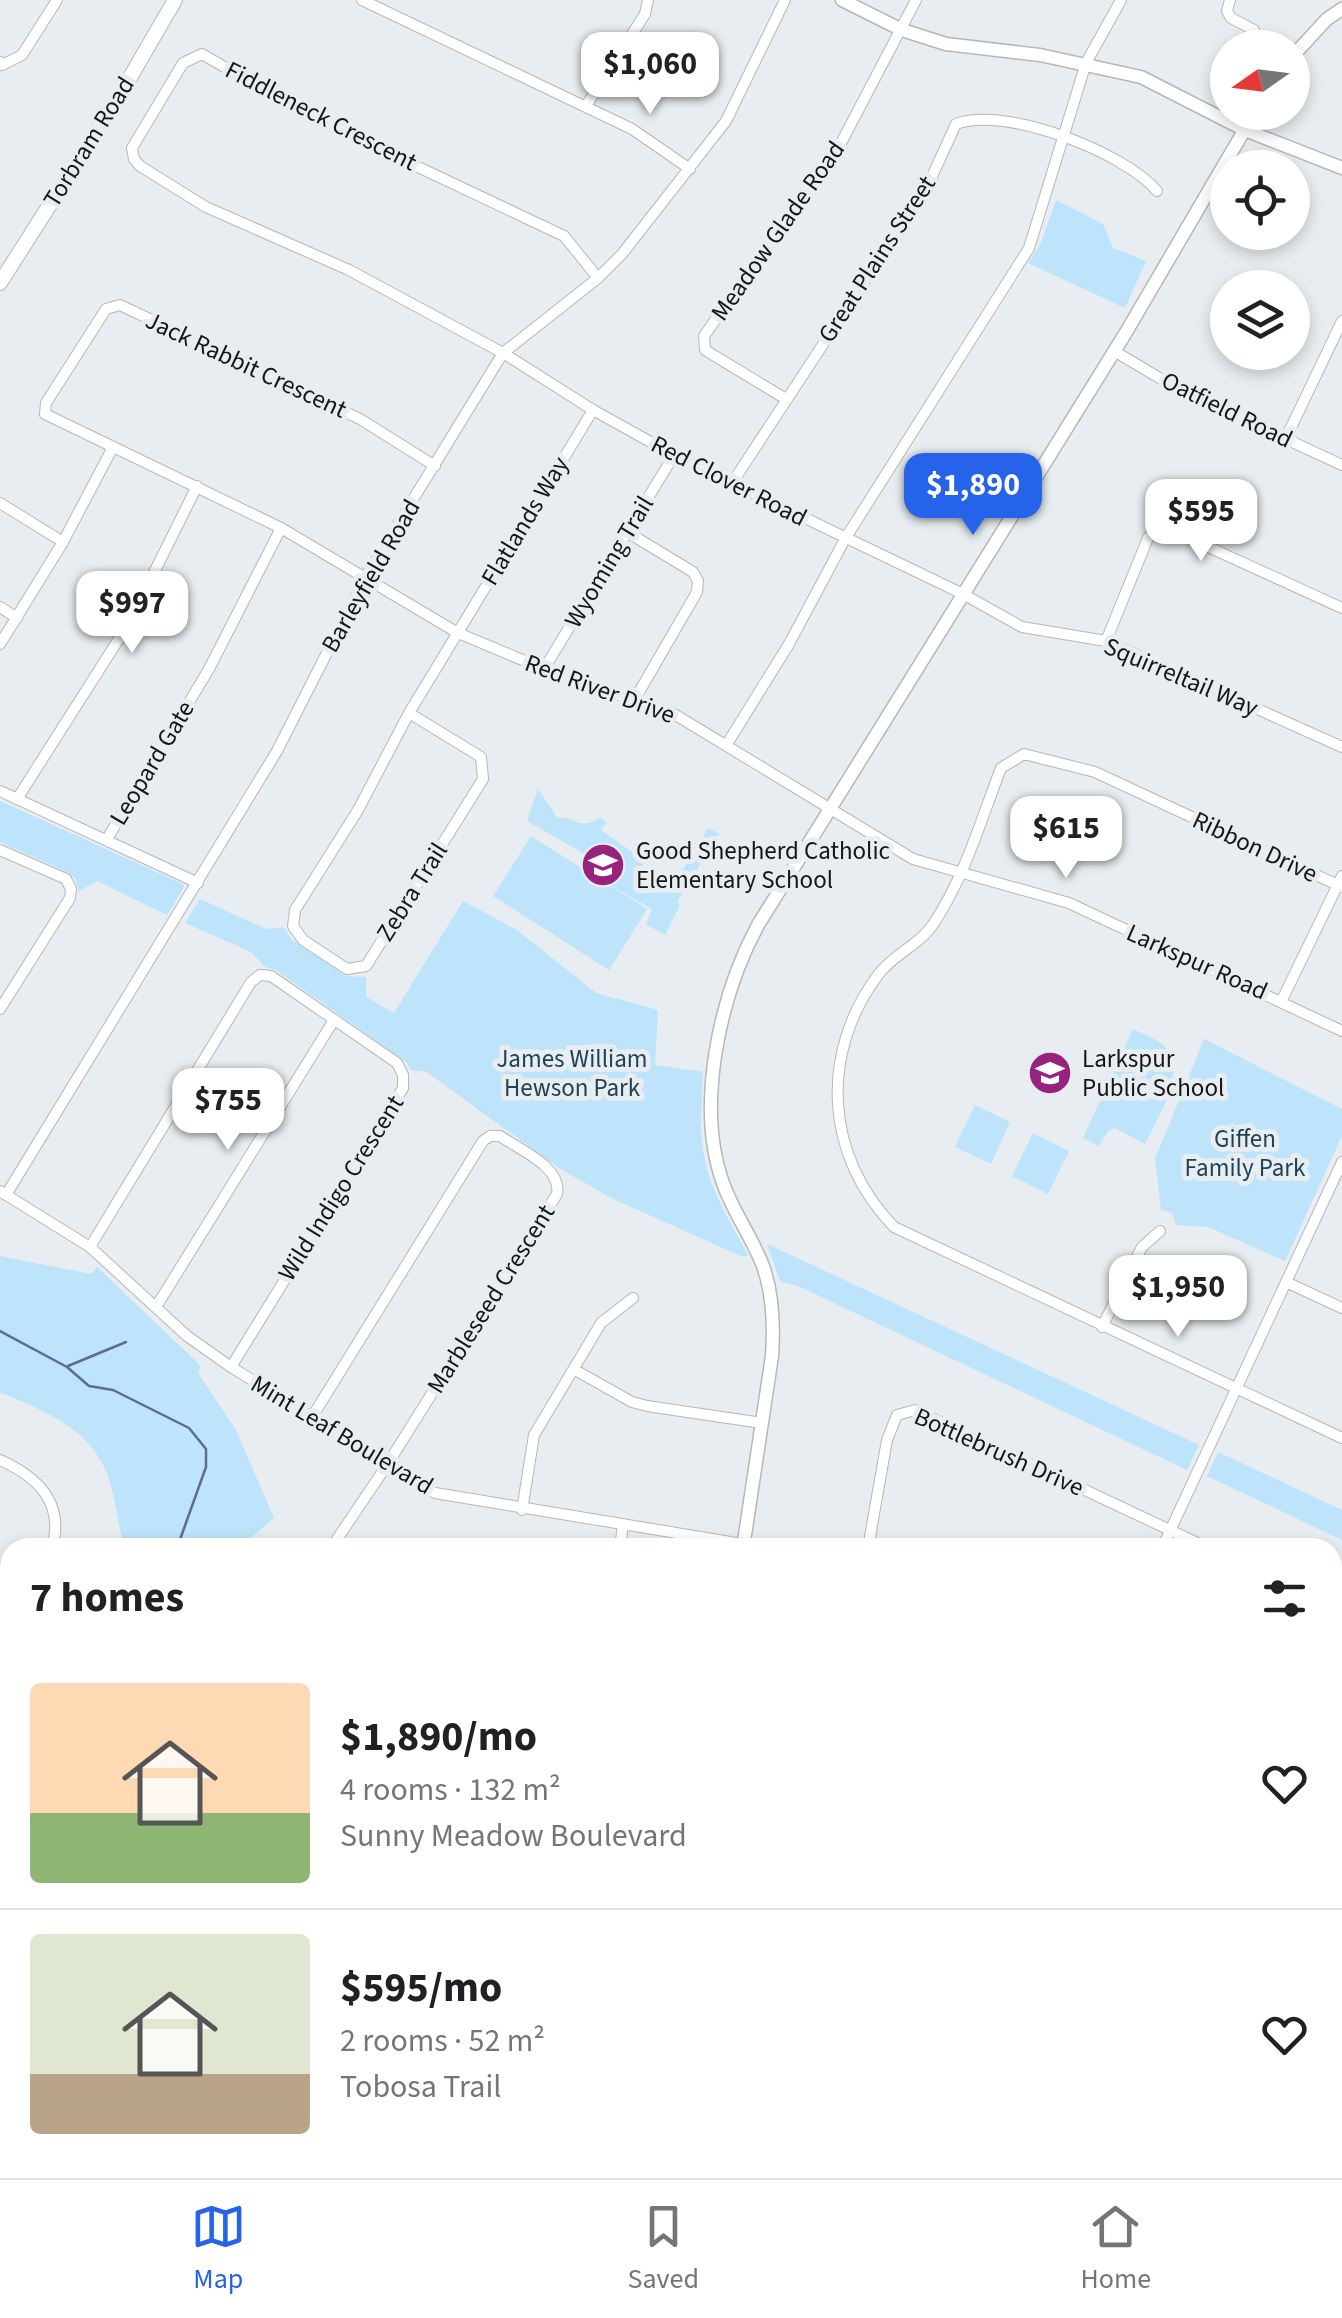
<!DOCTYPE html>
<html lang="en">
<head>
<meta charset="utf-8">
<style>
  :root { --surface:#fff; --page:#f6f6f6; --text:#202124; --muted:#757577; --line:#e0e0e0; --accent:#2563eb }
  body { margin:0; font-family:"Source Sans 3",sans-serif; background:var(--page); color:var(--text); height:100vh; display:flex; flex-direction:column; font-size:38px; white-space:nowrap }
  * { box-sizing:border-box; margin:0 }
  p { font-size:32px; color:var(--muted) }
  .icon { flex:none; width:55px; height:55px; fill:none; stroke:currentColor; stroke-width:2; stroke-linecap:round; stroke-linejoin:round }
  .map { position:relative; flex:1; overflow:hidden }
  .drawer { position:absolute; left:0px; top:1538px; width:1342px; height:642px; display:flex; flex-direction:column; background:var(--surface); border-radius:30px 30px 0 0; box-shadow:0 5px 15px #0003 }
  .drawer>* { flex:none }
  .needle { width:65px; rotate:256deg }
  .tools { position:absolute; left:1210px; top:30px; display:grid; gap:20px }
  .tools a { display:grid; place-items:center; width:100px; height:100px; border-radius:50%; background:var(--surface); box-shadow:0 5px 15px #0003; font-size:50px }
  .price { position:absolute; translate:-50% -85px; padding:0 22px; border-radius:20px; background:#fff; color:#222; font-size:32px; line-height:65px; filter:drop-shadow(0 2px 5px #0008) }
  .price::after { content:''; position:absolute; left:50%; top:60px; width:30px; height:22px; margin-left:-15px; background:inherit; clip-path:polygon(0 0,100% 0,50% 100%) }
  .price.on { background:var(--accent); color:#fff }
  ul { padding:0; list-style:none }
  li { display:flex; align-items:center; gap:30px; height:250px; padding:0 30px }
  li+li { border-top:2px solid var(--line) }
  li span { display:grid; place-items:center; flex:none; width:280px; height:200px; border-radius:10px; color:#555 }
  li>.icon { margin-inline-start:auto }
  span .icon { width:120px; height:120px; fill:#fffc; stroke-width:1 }
  li b { font-size:42px }
  h2 { display:flex; justify-content:space-between; align-items:center; height:120px; padding:0 30px; font-size:42px }
  .tab-bar { display:flex; justify-content:space-around; align-items:center; height:140px; border-top:2px solid var(--line); background:var(--surface); font-size:28px; color:var(--muted) }
  .tab-bar a { display:grid; justify-items:center; gap:5px }
  .tab-bar .on { color:var(--accent) }
  .map>svg:first-child { display:block }
</style>
</head>
<body>
<div class="map">
<svg width="1342" height="2178" viewBox="0 0 1342 2178">
  <rect width="100%" height="100%" fill="#e7edf0"/>
  <g fill="#bde4fa">
    <path d="M1056,200L1103,224L1113,248L1146,261L1125,308L1028,263L1040,245Z"/>
    <path d="M538,789L556,816L562,819L565,817C579,824 585,827 600,818L606,822L601,830L645,861L640,871L670,891L708,828L719,834L678,900L679,907L665,935L646,924L652,909L606,883L647,909L609,970L493,896L531,836L599,879L603,871L597,861L527,821Z"/>
    <path d="M0,801L183,884L184,887L167,915L97,881L79,891L75,878L67,872L0,842Z"/>
    <path d="M200,899L266,929L284,927L291,939L346,976L366,977V997L394,1013L463,901L517,930L596,993L658,1010L655,1065L703,1072C702,1101 698,1132 705,1160C712,1194 732,1225 748,1255L743,1257L611,1198L559,1168L425,1071H412L406,1062L276,970L265,967L251,952L185,923Z"/>
    <path d="M1133,1029C1142,1034 1155,1038 1163,1045C1191,1068 1156,1120 1145,1144L1115,1128L1109,1130L1099,1146L1083,1138Z"/>
    <path d="M1204,1039L1342,1109V1136L1285,1261L1208,1227L1176,1225L1172,1213L1161,1210L1155,1159Z"/>
    <path d="M975,1105L1010,1122L991,1164L955,1147Z"/>
    <path d="M1033,1133L1069,1151L1048,1194L1012,1176Z"/>
    <path d="M767,1244L1199,1445L1187,1470L798,1286L780,1281Z"/>
    <path d="M0,1256L91,1274L97,1267L201,1366L198,1373L236,1430L274,1518L240,1547H121L123,1542C117,1519 115,1493 106,1471C87,1426 41,1410 0,1392Z"/>
    <path d="M1218,1452L1342,1510V1540L1207,1476Z"/>
  </g>
  <g fill="none" stroke-linecap="round" stroke-linejoin="round">
    <g stroke="#606998" stroke-width="2.5">
      <path d="M0,1331L67,1367L89,1386L113,1390L189,1428L206,1449V1467L177,1548"/>
      <path d="M68,1366L126,1342"/>
    </g>
    <g stroke="#b2b8bb" stroke-width="12">
      <g id="minor">
        <path d="M362,0L632,129L690,169"/>
        <path d="M1230,0L1227,11L1231,18L1254,30"/>
        <path d="M0,62L2,65L22,55L57,0"/>
        <path d="M586,106L645,14L648,0"/>
        <path d="M598,278L564,236L304,113L202,54L183,63L132,148L134,159L140,166L206,207L349,270L503,353L593,410L674,455L963,594L1022,627L1106,641L1342,747"/>
        <path d="M1114,351L1178,389L1342,465"/>
        <path d="M786,399L705,350L704,336L841,143L916,0"/>
        <path d="M1286,438L1342,321"/>
        <path d="M435,466L360,419L120,305L106,309L46,403L45,414L281,528L458,633L544,669L674,714L913,859L1069,903L1342,1031"/>
        <path d="M732,483L929,183L956,124C1004,105 1126,153 1157,191"/>
        <path d="M0,503L63,542"/>
        <path d="M627,532L693,572L698,581L697,592L635,699"/>
        <path d="M0,607L17,618"/>
        <path d="M1106,641L1148,538L1154,532L1169,529L1342,608"/>
        <path d="M0,644L63,542L113,447"/>
        <path d="M544,669L674,455"/>
        <path d="M409,713L481,757L483,779L366,966L347,969L303,940L293,926L295,910L358,810L409,713L593,410"/>
        <path d="M727,744L789,644L845,539L1029,248L1086,63L1121,0"/>
        <path d="M0,791L198,883"/>
        <path d="M17,799L129,623L197,486"/>
        <path d="M107,839L209,669L281,528"/>
        <path d="M0,850L66,879L71,889L70,898L0,1009"/>
        <path d="M1342,887L1095,772L1024,754L1001,768C981,820 965,876 934,923C920,945 893,954 878,975C819,1054 825,1156 894,1227L1342,1438"/>
        <path d="M1282,1000L1342,876"/>
        <path d="M0,1191L90,1247L187,1336L231,1367L435,1493L767,1548"/>
        <path d="M6,1195L277,751L366,576L503,353L598,278L622,254L726,121L785,0"/>
        <path d="M90,1247L251,982L260,975L271,976L397,1063L403,1075V1088L231,1367"/>
        <path d="M1286,1282L1342,1308"/>
        <path d="M156,1307L334,1020"/>
        <path d="M1102,1327L1142,1247L1160,1231"/>
        <path d="M575,1370L632,1402L647,1406L762,1423"/>
        <path d="M312,1417L483,1141L490,1136H500C520,1150 562,1167 557,1194L387,1465L331,1548"/>
        <path d="M0,1460C38,1477 65,1503 52,1548"/>
        <path d="M522,1510L534,1435L601,1323L633,1298"/>
        <path d="M620,1548L623,1525"/>
        <path d="M868,1548L887,1440L897,1415L915,1410L1208,1548"/>
        <path d="M1162,1548L1342,1162"/>
        <path d="M1332,1605L1342,1609"/>
        <path d="M1332,1735L1342,1740"/>
        <path d="M1332,1839L1342,1824"/>
        <path d="M0,1874L10,1783"/>
        <path d="M0,1897L10,1898"/>
        <path d="M0,2140L10,2163"/>
        <path d="M1332,2140L1342,2124"/>
        <path d="M13,2170L17,2178"/>
        <path d="M1309,2178L1314,2170"/>
      </g>
    </g>
    <g stroke="#b2b8bb" stroke-width="15">
      <g id="tertiary">
        <path d="M842,0L902,30L946,44L1040,55L1141,77L1245,130L1342,168"/>
        <path d="M1292,57L1327,19L1342,9"/>
        <path d="M743,1548L772,1356C774,1327 773,1294 763,1266C752,1237 733,1212 723,1183C695,1106 720,995 758,925L1125,334L1255,112"/>
        <path d="M422,2178L440,2170"/>
      </g>
    </g>
    <g stroke="#b2b8bb" stroke-width="16">
      <g id="secondary">
        <path d="M0,283L121,93L175,0"/>
        <path d="M0,1664L10,1665"/>
        <path d="M0,1682L10,1683"/>
        <path d="M1332,1920L1342,1905"/>
        <path d="M1332,1950L1342,1934"/>
        <path d="M1332,1979L1342,1983"/>
        <path d="M1176,2178L1182,2170"/>
      </g>
    </g>
    <use href="#minor" stroke="#fff" stroke-width="10"/>
    <use href="#tertiary" stroke="#fff" stroke-width="12"/>
    <use href="#secondary" stroke="#fff" stroke-width="14"/>
  </g>
  <defs>
    <g id="school-disc" transform="scale(2.25)"><circle r="9.5" fill="#98237f" stroke="#e7edf0"/><path d="M0-5L7-2L0 1L-7-2ZM-4 1L0 2.5L4 1V4Q0 6-4 4Z" fill="#fff"/></g>
  </defs>
  <g fill-rule="evenodd">
    <use href="#school-disc" x="603" y="865"/>
    <use href="#school-disc" x="1050" y="1073"/>
  </g>
  <g text-anchor="middle" dominant-baseline="central" stroke-width="10" stroke-linejoin="round" paint-order="stroke">
    <g font-size="25" fill="#141618" stroke="#e7edf0">
      <text transform="translate(321 116) rotate(27)">Fiddleneck Crescent</text>
      <text transform="translate(89 142) rotate(-58)">Torbram Road</text>
      <text transform="translate(778 231) rotate(-55)">Meadow Glade Road</text>
      <text transform="translate(877 259) rotate(-57)">Great Plains Street</text>
      <text transform="translate(246 365) rotate(25)">Jack Rabbit Crescent</text>
      <text transform="translate(1227 410) rotate(26)">Oatfield Road</text>
      <text transform="translate(729 481) rotate(27)">Red Clover Road</text>
      <text transform="translate(525 521) rotate(-59)">Flatlands Way</text>
      <text transform="translate(609 562) rotate(-59)">Wyoming Trail</text>
      <text transform="translate(371 576) rotate(-60)">Barleyfield Road</text>
      <text transform="translate(1181 677) rotate(23)">Squirreltail Way</text>
      <text transform="translate(600 689) rotate(20)">Red River Drive</text>
      <text transform="translate(152 763) rotate(-59)">Leopard Gate</text>
      <text transform="translate(1255 847) rotate(25)">Ribbon Drive</text>
      <text transform="translate(412 892) rotate(-58)">Zebra Trail</text>
      <text transform="translate(1197 962) rotate(24)">Larkspur Road</text>
      <text transform="translate(341 1188) rotate(-58)">Wild Indigo Crescent</text>
      <text transform="translate(491 1299) rotate(-58)">Marbleseed Crescent</text>
      <text transform="translate(342 1435) rotate(31)">Mint Leaf Boulevard</text>
      <text transform="translate(999 1452) rotate(24)">Bottlebrush Drive</text>
    </g>
    <g font-size="25" fill="#141618" stroke="#e7edf0" text-anchor="start">
      <text x="636" y="851">Good Shepherd Catholic<tspan x="636" dy="29">Elementary School</tspan></text>
      <text x="1082" y="1059">Larkspur<tspan x="1082" dy="29">Public School</tspan></text>
    </g>
    <g font-size="25" fill="#1f4355" stroke="#e7edf0">
      <text x="572" y="1059">James William<tspan x="572" dy="29">Hewson Park</tspan></text>
      <text x="1245" y="1139">Giffen<tspan x="1245" dy="29">Family Park</tspan></text>
    </g>
  </g>
</svg>
<div class="tools">
<a><svg class="needle" viewBox="-14 -14 28 28"><path d="M0-13l5 13h-10z" fill="#e53935"/><path d="M0 13l5-13h-10z" fill="#757577"/></svg></a>
<a><svg class="icon" aria-label="locate" viewBox="0 0 24 24"><circle cx="12" cy="12" r="6"/><path d="M12 2v4M12 18v4M2 12h4M18 12h4"/></svg></a>
<a><svg class="icon" aria-label="layers" viewBox="0 0 24 24"><path d="M12 4l9 5-9 5-9-5zM3 14l9 5 9-5"/></svg></a>
</div>
<b class="price" style="left:650px;top:117px">$1,060</b>
<b class="price on" style="left:973px;top:538px">$1,890</b>
<b class="price" style="left:1201px;top:564px">$595</b>
<b class="price" style="left:132px;top:656px">$997</b>
<b class="price" style="left:1066px;top:881px">$615</b>
<b class="price" style="left:228px;top:1153px">$755</b>
<b class="price" style="left:1178px;top:1340px">$1,950</b>
<section class="drawer">
<h2>7 homes<svg class="icon" aria-label="filters" viewBox="0 0 24 24"><path d="M4 7h16M4 17h16"/><circle cx="9" cy="7" r="2"/><circle cx="15" cy="17" r="2"/></svg></h2>
<ul>
<li><span style="background:linear-gradient(#ffd9b3 65%,#8fb573 0)"><svg class="icon" aria-label="home" viewBox="0 0 24 24"><path d="M3 11l9-7 9 7M6 9v11h12V9"/></svg></span><div><b>$1,890/mo</b><p>4 rooms · 132 m²</p><p>Sunny Meadow Boulevard</p></div><svg class="icon" aria-label="heart" viewBox="0 0 24 24"><path d="M12 20l-8-8c-3-5 5-10 8-4 3-6 11-1 8 4z"/></svg></li>
<li><span style="background:linear-gradient(#dfe7d0 70%,#b9a48a 0)"><svg class="icon" aria-label="home" viewBox="0 0 24 24"><path d="M3 11l9-7 9 7M6 9v11h12V9"/></svg></span><div><b>$595/mo</b><p>2 rooms · 52 m²</p><p>Tobosa Trail</p></div><svg class="icon" aria-label="heart" viewBox="0 0 24 24"><path d="M12 20l-8-8c-3-5 5-10 8-4 3-6 11-1 8 4z"/></svg></li>
</ul>
</section>
</div>
<nav class="tab-bar">
<a class="on"><svg class="icon" aria-label="map" viewBox="0 0 24 24"><path d="M3 6l6-2 6 2 6-2v14l-6 2-6-2-6 2zM9 4v14M15 6v14"/></svg>Map</a>
<a><svg class="icon" aria-label="saved" viewBox="0 0 24 24"><path d="M7 4h10v16l-5-4-5 4z"/></svg>Saved</a>
<a><svg class="icon" aria-label="home" viewBox="0 0 24 24"><path d="M3 11l9-7 9 7M6 9v11h12V9"/></svg>Home</a>
</nav>
</body>
</html>
